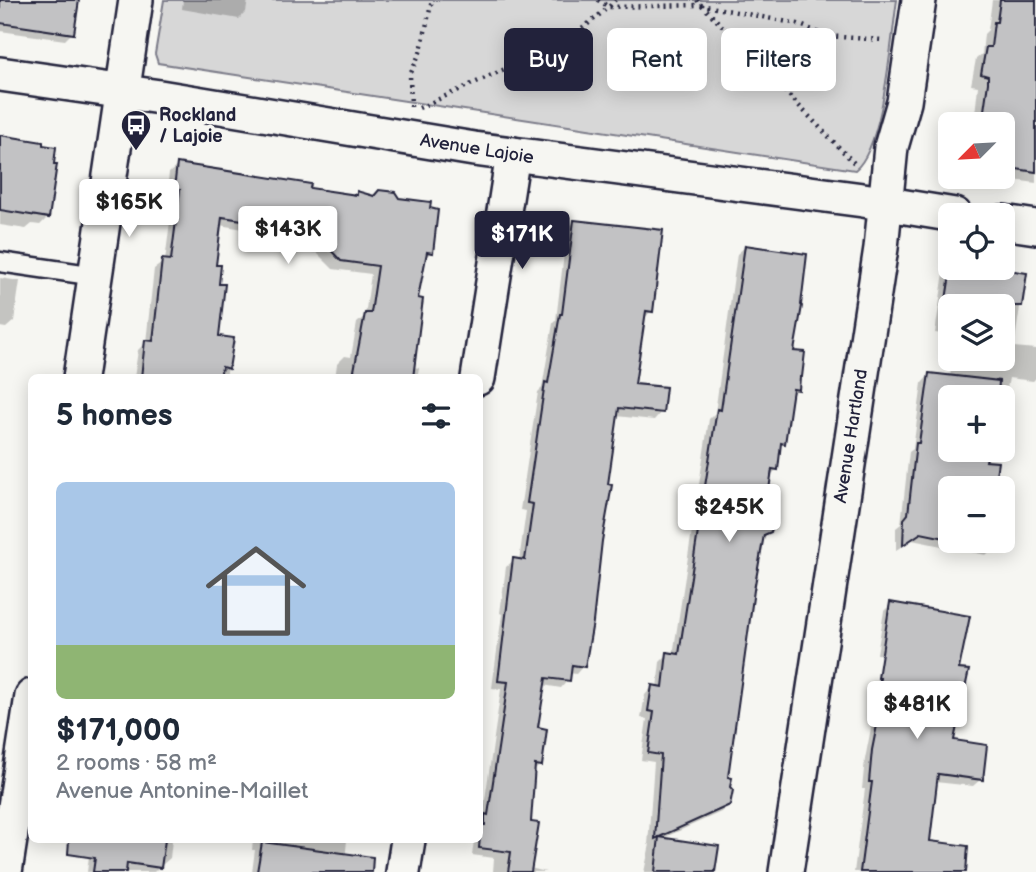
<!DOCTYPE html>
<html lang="en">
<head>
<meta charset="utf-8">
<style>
  :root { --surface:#fff; --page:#f2f2f3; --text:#1f2937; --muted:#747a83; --line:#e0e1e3; --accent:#22223b }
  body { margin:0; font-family:"Balsamiq Sans",sans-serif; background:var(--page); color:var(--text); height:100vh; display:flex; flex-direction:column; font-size:26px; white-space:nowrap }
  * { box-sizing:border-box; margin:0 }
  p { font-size:23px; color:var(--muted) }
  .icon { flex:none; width:38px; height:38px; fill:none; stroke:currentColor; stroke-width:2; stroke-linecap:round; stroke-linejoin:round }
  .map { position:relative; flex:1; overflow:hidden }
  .sheet { position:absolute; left:28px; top:374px; width:455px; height:469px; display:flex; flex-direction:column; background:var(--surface); border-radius:10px; box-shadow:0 4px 18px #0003 }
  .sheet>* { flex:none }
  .guide { position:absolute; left:504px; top:28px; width:427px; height:63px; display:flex; gap:14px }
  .needle { width:46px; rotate:246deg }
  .fabs { position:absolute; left:938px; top:112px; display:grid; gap:14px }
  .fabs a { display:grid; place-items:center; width:77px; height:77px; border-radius:10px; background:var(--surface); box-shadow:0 4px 18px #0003; font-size:35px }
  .price { position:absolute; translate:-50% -60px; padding:0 16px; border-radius:7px; background:#fff; color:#222; font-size:23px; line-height:46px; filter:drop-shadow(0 2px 4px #0008) }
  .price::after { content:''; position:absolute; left:50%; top:42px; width:21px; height:16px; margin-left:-10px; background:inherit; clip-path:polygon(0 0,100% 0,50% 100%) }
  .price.active { background:var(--accent); color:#fff }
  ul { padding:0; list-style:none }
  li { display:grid; align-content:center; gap:14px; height:371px; padding:0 28px }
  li+li { border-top:2px solid var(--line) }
  li span { display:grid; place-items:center; height:217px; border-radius:10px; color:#555 }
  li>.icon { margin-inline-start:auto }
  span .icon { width:126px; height:126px; fill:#fffc; stroke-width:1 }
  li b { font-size:30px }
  h2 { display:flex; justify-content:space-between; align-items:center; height:84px; padding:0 28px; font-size:30px }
  .pill { padding:0 24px; border-radius:10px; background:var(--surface); box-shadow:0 4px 18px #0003; font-size:24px; line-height:63px }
  .pill.active { background:var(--accent); color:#fff }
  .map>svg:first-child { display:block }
</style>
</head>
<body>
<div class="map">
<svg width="1036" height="872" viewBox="0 0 1036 872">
  <rect width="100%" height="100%" fill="#f6f6f2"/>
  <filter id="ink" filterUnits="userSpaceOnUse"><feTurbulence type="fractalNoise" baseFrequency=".0143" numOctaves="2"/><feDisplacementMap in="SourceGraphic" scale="14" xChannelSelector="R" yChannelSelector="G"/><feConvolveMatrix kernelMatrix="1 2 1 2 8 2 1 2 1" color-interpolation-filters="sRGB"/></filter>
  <g filter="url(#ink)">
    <path fill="#d7d7d7" stroke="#7c7c89" stroke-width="2" d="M164,0H897C891,39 884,147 855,170L158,63L155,54Z"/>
    <g fill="#0003">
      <path d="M0,0H77L72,33L65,40L0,31Z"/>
      <path d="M183,0H248L246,12L239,19L182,9Z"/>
      <path d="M992,0H1036V183L990,177H1003V124H974L978,86L971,85L976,59L982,54L984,34L988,30Z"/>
      <path d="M0,137L47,218L40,225L32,224L26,229L0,225Z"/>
      <path d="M178,165L308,190L355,196L358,193L431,252L424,259L416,299L413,367L419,368L417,378H335L337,364L345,356L351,357L357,323L365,316L371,274L333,269L317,253L266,246L268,233L219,225L214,266L218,338L233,339L226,378H134L138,350L146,342L154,269L165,261L173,198L166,197L169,173Z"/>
      <path d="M574,222L651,311L643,320L633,385L661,412L654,420L616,416L583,666L576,674L569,673L568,680L561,688L543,685L536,728L540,765L532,773L530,868L546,872H493L494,858L472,855L474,840H480V823L482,820L501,689L492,688L502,614L500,613L506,567L514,560L519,561L526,511L520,510L538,392L542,388L553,323L556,320L567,229Z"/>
      <path d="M745,247L801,377L798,379L797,389L791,396L784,443L779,447L777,469L769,477L765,504L770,531L761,540L726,779L729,804L721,812L661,839L714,872H644L650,844L648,845L654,762L641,760L647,719L641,718L645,695L652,687L657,688L660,662L668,654L673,655L709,419L715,413L737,254Z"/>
      <path d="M950,266L1025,274L1014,347L1036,349V378L1033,381L1009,378L1003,409V397H950V450H989L988,463L993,484L1002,485L1001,488H950V541H995L994,547L986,555L912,540L896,550V528L901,524L909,452L913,449L922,383L929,375L950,377L952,359H1003V306H950V335L935,333L944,272Z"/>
      <path d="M0,278L20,281L14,321L6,328L0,327Z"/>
      <path d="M891,604L953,661L877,654L884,611Z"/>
      <path d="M879,688L952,741L981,779L973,786L935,782L928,843L964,872H854L865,789H862L865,759L872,723L869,718L872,695Z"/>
      <path d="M91,840H172L170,858L154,872H87Z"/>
      <path d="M253,840H347L344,872H252L255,850H252Z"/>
    </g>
    <g fill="#c2c2c4" stroke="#22223b" stroke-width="2">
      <path d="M0,0H79L74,34L0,23Z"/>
      <path d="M1000,0H1036V172L1003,167V124H982L988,83V76L981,74L986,47H991L994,22H997Z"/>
      <path d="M0,135L43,142V145L56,147L54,164H57L49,218L0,210Z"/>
      <path d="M177,163L311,184L310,188L357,195V191L374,196L379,190L395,192L399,198L431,202L430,208L438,210L433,253L427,252L418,298L423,299L413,378H355L353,376L365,313H371L378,266L341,261L326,245L274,239L276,225L222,217L216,265H221L219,284H225L219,336L234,338L229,369L222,367L220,378H141L145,340L153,341L162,259L171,260L180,190H174Z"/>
      <path d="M574,220L663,230L653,312L646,311L635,384L666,387L663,413L619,408L608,484L612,485L602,541L593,622L585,667L572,665L570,681L546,678L538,727L547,729L542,766L535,765L531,822L539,823L531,872H508L511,852L479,848L481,825H485V814L488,815L508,682L498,681L513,558L525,560L533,504L527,503L545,382L548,383L560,314H562Z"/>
      <path d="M745,245L807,254L801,305L802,306L794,351L805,352L802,377H800L799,390L793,389L785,444L781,443L778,470L772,469L767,504L775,517L771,532L764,535L754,590L728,777L732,778L730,787L733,790L730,805L655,839L661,755L648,753L654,712L648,711L652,685L663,687L667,652L679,654L717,409L721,410Z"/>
      <path d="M951,268H995L1027,273L1022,306H945Z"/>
      <path d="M929,373L999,381L998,397H950V450L988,453L986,461L998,462L994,488H950V539L921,533L903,545L904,519L908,514L916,443H919Z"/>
      <path d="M890,602L970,616L959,669L969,670L954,740L987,745L983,780L938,774L930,841L968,846L966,872H860L872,782H869L872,750L879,715L876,710L880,678H878Z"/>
      <path d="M659,837L719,846L715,872H655Z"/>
      <path d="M69,840H165L161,868L127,863L126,872H93L95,858L68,854Z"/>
      <path d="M262,842L373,857L372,872H257Z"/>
    </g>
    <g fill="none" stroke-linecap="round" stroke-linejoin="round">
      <g stroke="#22223b" stroke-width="23">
        <path id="lane" d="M0,262L96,276"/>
      </g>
      <g stroke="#22223b" stroke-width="38">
        <g id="street">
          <path d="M0,74L160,97L474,149L863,200L955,215"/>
          <path d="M1003,222L1036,227"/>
          <path d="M80,378L136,0"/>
          <path d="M478,378L513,154"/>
          <path d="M5,872L32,696"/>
          <path d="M403,872L408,840"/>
          <path d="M786,872L881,248L891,147L904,102L919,0"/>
        </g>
      </g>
      <g stroke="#22223b" stroke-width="4.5" stroke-dasharray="2 5" stroke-linecap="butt">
        <path d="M598,0L609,7L615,0"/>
        <path d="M697,0L857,166"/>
        <path d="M411,107L410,75L421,50L432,0"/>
        <path d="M419,108L567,41L609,7L701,5L798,24L827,36L883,40"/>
      </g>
      <use href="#lane" stroke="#f6f6f2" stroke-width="18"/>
      <use href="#street" stroke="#f6f6f2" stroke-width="33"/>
    </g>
  </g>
  <defs>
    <g id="bus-pin" transform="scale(1.575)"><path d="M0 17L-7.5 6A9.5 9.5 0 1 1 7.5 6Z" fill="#22223b" stroke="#f6f6f2"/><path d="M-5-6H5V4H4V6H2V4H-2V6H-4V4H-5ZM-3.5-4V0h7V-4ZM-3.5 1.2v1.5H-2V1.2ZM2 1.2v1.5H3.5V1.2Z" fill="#fff"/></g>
  </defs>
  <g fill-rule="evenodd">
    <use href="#bus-pin" x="136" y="125"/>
  </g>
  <g text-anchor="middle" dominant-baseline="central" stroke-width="7" stroke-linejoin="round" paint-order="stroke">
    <g font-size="18" font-weight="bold" fill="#22223b" stroke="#f6f6f2" text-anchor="start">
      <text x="159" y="115">Rockland<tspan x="159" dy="21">/ Lajoie</tspan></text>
    </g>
    <g font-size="18" fill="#22223b" stroke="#f6f6f2">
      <text transform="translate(477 149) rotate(9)">Avenue Lajoie</text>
      <text transform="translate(851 436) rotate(-81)">Avenue Hartland</text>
    </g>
  </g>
</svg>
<div class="fabs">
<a><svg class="needle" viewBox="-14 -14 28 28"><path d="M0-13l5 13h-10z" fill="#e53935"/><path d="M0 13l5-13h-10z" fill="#747a83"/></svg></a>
<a><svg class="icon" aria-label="locate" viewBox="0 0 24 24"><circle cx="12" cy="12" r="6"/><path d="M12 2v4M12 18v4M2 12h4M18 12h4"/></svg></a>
<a><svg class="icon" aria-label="layers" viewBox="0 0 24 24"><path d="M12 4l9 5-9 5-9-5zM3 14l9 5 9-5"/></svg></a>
<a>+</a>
<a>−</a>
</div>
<b class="price" style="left:129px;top:239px">$165K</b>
<b class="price" style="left:288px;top:266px">$143K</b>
<b class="price active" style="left:522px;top:271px">$171K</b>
<b class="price" style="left:729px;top:544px">$245K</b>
<b class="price" style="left:917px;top:741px">$481K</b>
<div class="guide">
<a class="pill active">Buy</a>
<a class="pill">Rent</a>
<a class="pill">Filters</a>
</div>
<section class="sheet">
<h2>5 homes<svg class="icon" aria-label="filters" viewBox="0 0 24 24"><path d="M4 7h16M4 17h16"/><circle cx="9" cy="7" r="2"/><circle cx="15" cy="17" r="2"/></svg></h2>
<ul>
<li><span style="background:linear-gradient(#a9c7e8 75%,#8fb573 0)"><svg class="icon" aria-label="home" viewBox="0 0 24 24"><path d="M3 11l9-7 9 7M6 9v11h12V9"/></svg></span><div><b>$171,000</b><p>2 rooms · 58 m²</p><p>Avenue Antonine-Maillet</p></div></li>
</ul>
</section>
</div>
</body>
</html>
